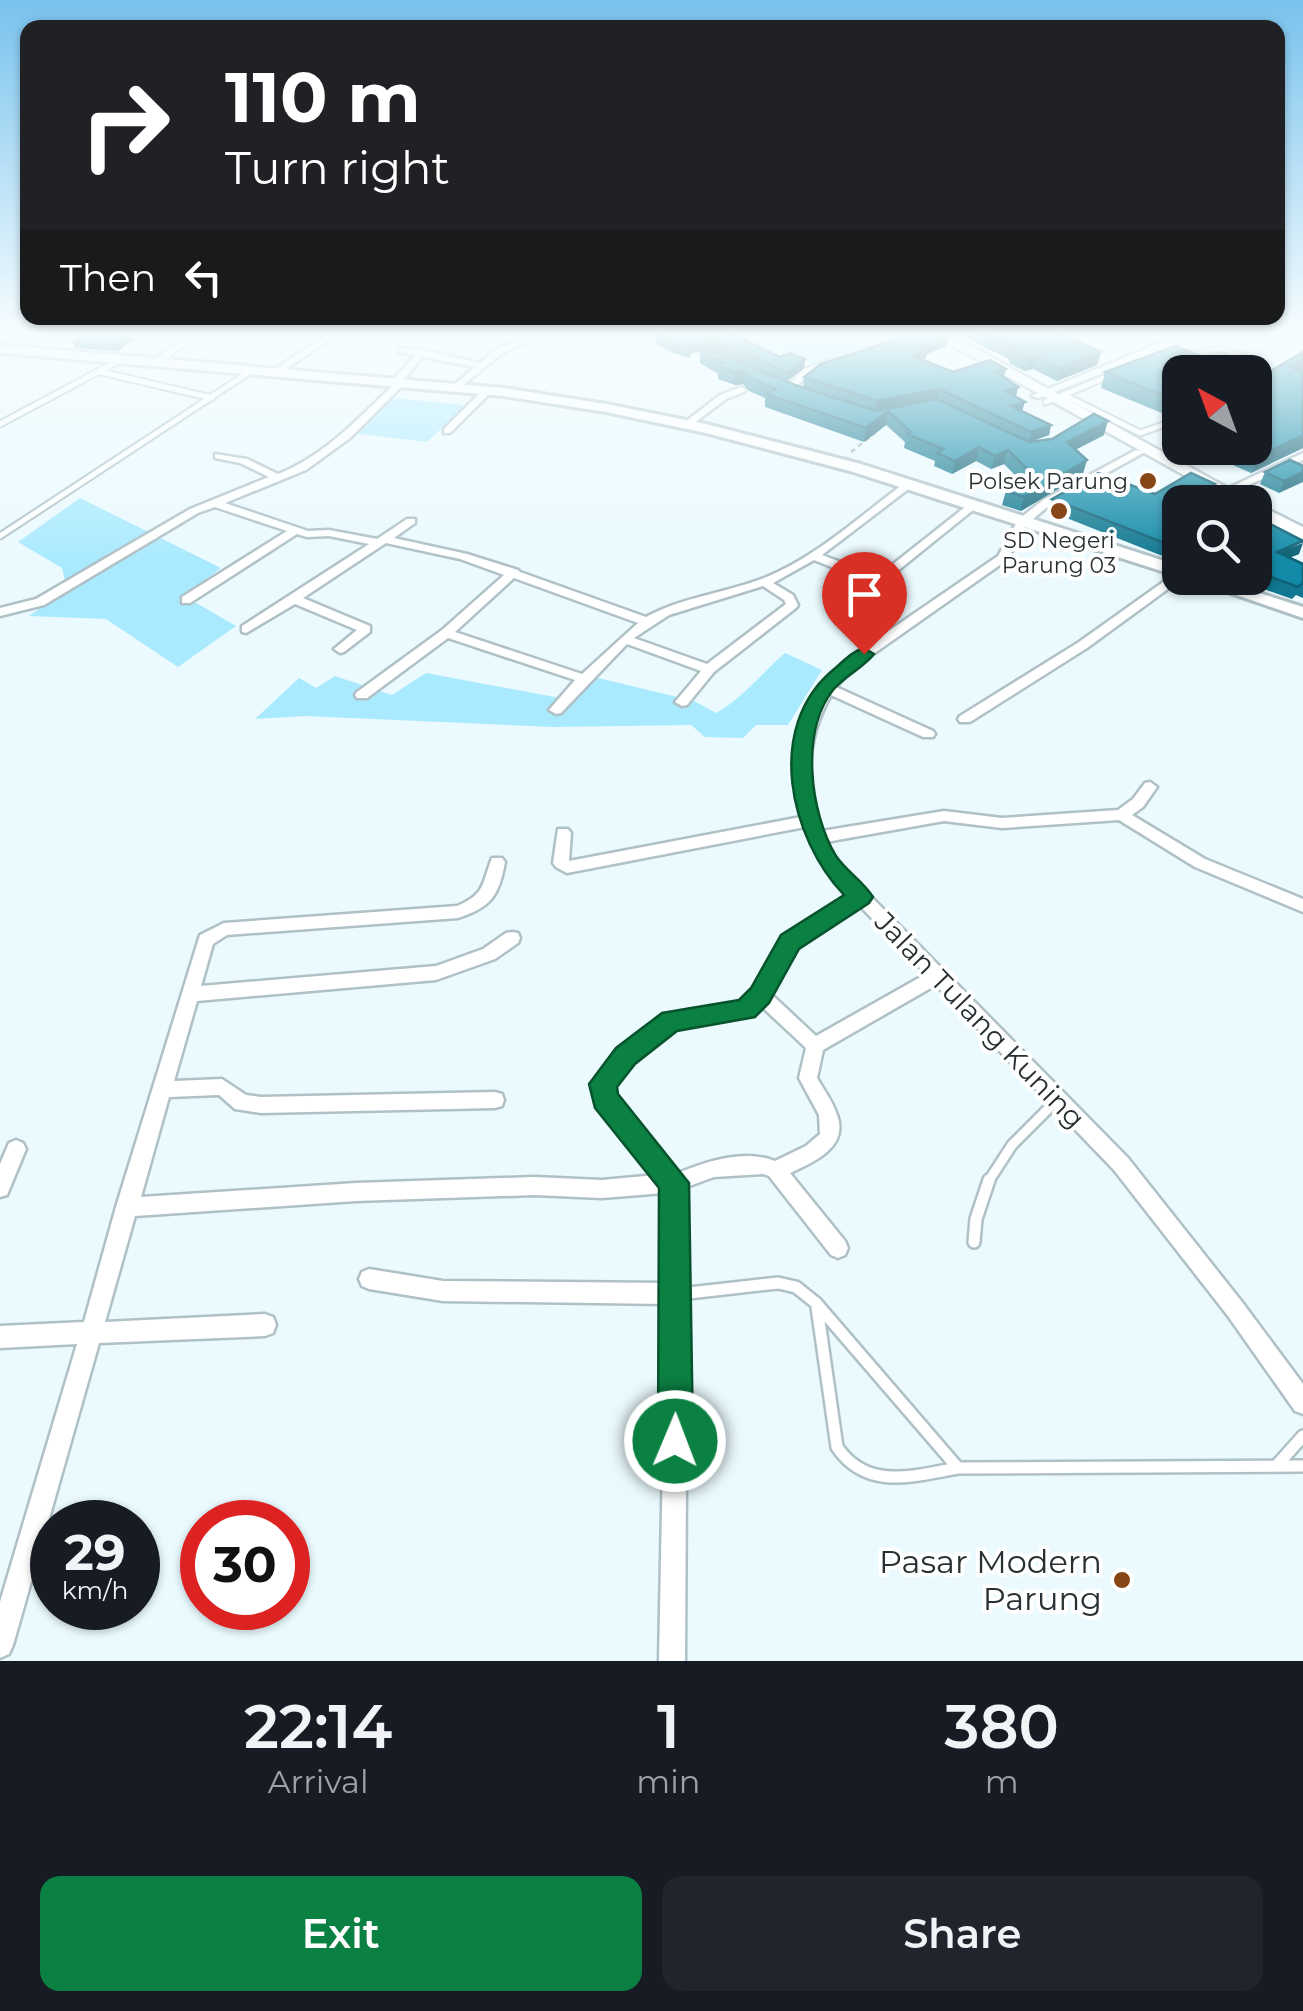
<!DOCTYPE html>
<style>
:root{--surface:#171b24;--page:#20242c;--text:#f1f3f6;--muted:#9ea1a6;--accent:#0b8043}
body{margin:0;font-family:Montserrat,sans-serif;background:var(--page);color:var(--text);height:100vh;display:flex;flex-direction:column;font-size:38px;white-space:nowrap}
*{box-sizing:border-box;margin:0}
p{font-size:32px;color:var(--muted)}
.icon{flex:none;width:55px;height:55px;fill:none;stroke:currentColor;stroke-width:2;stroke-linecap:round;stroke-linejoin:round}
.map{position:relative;height:1661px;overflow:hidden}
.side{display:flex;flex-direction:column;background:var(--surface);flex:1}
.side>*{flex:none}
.guide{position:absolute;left:20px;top:20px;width:1265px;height:305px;border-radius:20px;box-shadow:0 2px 8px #0004;background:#202124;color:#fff;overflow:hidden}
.needle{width:65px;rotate:319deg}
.tools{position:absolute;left:1162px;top:355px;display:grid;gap:20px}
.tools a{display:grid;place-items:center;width:110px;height:110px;border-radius:20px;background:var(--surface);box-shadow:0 2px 8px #0004;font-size:50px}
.speed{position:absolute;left:30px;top:1500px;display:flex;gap:20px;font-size:50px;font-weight:700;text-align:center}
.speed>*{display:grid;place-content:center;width:130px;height:130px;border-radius:50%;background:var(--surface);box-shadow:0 2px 8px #0004;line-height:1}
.speed small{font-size:25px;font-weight:400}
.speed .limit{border:15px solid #d22;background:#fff;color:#111}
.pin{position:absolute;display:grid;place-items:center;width:85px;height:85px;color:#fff;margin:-102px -42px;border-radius:50% 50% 50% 0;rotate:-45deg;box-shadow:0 0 10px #0007}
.pin .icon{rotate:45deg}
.me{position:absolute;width:110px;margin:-55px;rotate:1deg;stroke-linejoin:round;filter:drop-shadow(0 0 8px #0008)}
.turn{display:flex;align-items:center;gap:35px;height:210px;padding:0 40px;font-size:45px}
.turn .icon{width:130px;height:130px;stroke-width:2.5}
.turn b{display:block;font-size:70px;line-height:85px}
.then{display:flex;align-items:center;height:95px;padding:0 40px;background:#0003;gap:20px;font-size:38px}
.eta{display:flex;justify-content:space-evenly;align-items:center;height:170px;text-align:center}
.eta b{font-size:60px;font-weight:600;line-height:70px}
.action{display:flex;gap:20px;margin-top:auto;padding:20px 40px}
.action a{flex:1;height:115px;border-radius:20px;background:var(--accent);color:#fff;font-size:40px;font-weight:600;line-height:115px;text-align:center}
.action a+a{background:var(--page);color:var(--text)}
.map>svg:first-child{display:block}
.green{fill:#aaeafe}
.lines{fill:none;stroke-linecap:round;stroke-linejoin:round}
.service-far2-casing{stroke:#afc1c7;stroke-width:9}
.service-far1-casing{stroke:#afc1c7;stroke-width:14}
.service-casing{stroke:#afc1c7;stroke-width:16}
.minor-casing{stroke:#afc1c7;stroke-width:5}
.primary-casing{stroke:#afc1c7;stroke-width:6}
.trunk-casing{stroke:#afc1c7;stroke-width:5}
.path{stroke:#a2afb3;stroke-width:2.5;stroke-dasharray:5 4;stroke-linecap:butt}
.service-far2{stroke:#fff;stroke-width:5}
.service-far1{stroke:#fff;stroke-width:9}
.service{stroke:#fff;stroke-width:11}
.minor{fill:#fff;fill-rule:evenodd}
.primary{fill:#fff;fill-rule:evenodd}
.trunk{fill:#fff;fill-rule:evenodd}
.wall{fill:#107890}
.shaded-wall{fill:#0d6176}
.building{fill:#138ba8;stroke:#0d6176;stroke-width:2.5}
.route{fill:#0b8043;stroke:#07532c;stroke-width:2.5}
.poi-dot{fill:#884516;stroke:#fff;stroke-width:4}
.labels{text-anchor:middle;stroke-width:8;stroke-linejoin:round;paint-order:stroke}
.far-poi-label{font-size:22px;fill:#293033;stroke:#fff;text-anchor:end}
.street-label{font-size:28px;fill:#293033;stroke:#fff}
.near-poi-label{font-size:32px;fill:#293033;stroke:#fff;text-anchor:end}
</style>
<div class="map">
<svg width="1303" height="1661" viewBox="0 0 1303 1661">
<rect width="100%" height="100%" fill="#eafaff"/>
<path class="green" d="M711,329H921L818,366L782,349L766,354Z
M383,397L466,405L427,442L343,432Z
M80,498L221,568L184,596L236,626L178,667L106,619L29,616L67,589L62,568L18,542Z
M785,653L822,670L788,725H756L743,738L705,737L691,725L553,727L305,716L255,719L299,678L316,688L335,676L392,695L426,673L576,701L594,677L694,701L716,713C743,698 762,673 785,653Z"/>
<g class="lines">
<defs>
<path id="service-far2" d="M1186,355L1223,349L1257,363
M1210,366L1238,354
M101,372L212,398
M1239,372L1257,363
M1064,395L1140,433L1180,419
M1046,402L1109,376
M0,424L120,360
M0,536L251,371"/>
<path id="service-far1" d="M988,1182L1012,1145L1058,1099"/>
<path id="service" d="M974,1242L976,1219L989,1180
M680,1294L778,1283L796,1287L816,1303L958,1468L1303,1466
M817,1307L837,1447C867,1491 913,1476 958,1468
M1278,1464L1303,1436"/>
<path id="minor" d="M336,329H346L277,375L269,373Z
M542,329H553L501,354L456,391L451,388L453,386L475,367L423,357L402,381L403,385L350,438L306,470L225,503L308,531L329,530L377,539L407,519H415V523L394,538L467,554L518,570L520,572L646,617C683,597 725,593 764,578C817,557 861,515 906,482L915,484L822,555L878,576L969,504L978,506L885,581L869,582L814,560L773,583L793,595L798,605L796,608L714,672L687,705L682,706L675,702L701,671L627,644L561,713L556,714L549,710L575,680L448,638L367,698H357L355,695L357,692L442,630L504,575L460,559L386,543L303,598L370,626V632L344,652L340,653L334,649L357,630L295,604L246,633L242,632V626L369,544L329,536L307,537L297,534L190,603H182V597L287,531L215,507L198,513L44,605L0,616V608L36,599L190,509L269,477L240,463L215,458V454L247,459L278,474C324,456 358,419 393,385L392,381L415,355L399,352V348L422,350L480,363L495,350ZM514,578L638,623L582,674L455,632ZM763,586L784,600L786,604L707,664L634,638L669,615Z
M1132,329H1143L1170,339L1196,329H1207L1175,345L1039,398L1031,396L1162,342Z
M188,334L195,336L159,365H153V361Z
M835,359L838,360V364L810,373L792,391L784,389L804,369Z
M741,387L746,390L744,392L726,399L689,427L681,425L720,395Z
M484,389L492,391L450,433H444V429Z
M1136,450L1145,452L1051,504L1027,524L1007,560L852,669L836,687L933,731L935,734L933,737H923L831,695C806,739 804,785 822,831L944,811L1002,818L1118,810L1133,799L1145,783L1150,782L1157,787L1143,807L1132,815L1205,859L1303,899V912L1195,867L1119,820L1002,828L944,821L826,842L837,862L1128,1158L1242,1302L1303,1384V1414L1295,1411L1228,1316L1114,1170L936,985L823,1050L817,1078C824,1090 833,1102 837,1115C849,1147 814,1162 790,1173L845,1241L848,1248L845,1255L838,1258L831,1255L769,1176L763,1174L714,1177L684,1188L687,1294L685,1661H659L666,1304L443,1301L369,1289L362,1286L359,1279L362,1272L369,1269L443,1281L666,1283L664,1193L602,1198L534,1195L356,1201L135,1216L105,1322L265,1314L273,1317L276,1325L273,1333L265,1336L99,1343L13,1645L9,1654L0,1658V1602L77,1344L0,1348V1326L84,1322L116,1207L200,935L224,923L457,906C486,894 482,883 492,858H502L505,862C499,896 491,907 458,918L227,935L213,944L201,986L436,966L483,949L506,933L512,932L518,933L520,938L518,943L495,959L436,980L197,1001L174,1081L222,1079L246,1095L261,1097L495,1092L502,1094L504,1100L502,1106L495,1108L261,1113L235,1109L219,1095L169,1097L141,1197L356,1183L534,1177L602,1180L656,1175L598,1105L594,1084C612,1049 650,1016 688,1010C706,1007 725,1011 741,1000C764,985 766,956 785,937C797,925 834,906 850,896C828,873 815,855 805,827L567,873L556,867L553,863L558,829H568L571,833L569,861L801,817C790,770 796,731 820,690L818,687L820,684L825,683L842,663L998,556L1018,520L1043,500ZM859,905L926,974L816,1036L770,993L796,947ZM760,1005L806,1048L799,1078L819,1115L820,1134L806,1146L775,1161C744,1149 708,1161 678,1173L614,1096L612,1085C629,1062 655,1031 684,1025C712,1020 736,1024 760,1005Z
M1303,453V460L1229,494L1220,492Z
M1180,570V578H1183L1087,648L970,722H960L958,719L960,716L1079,642Z
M16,1140L23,1143L26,1149L7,1195L0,1197V1164L9,1143Z"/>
<path id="primary" d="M0,345L504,388L606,404L706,424L861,464L1180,566V577L850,471L706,433L606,412L504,396L0,353Z
M1187,578H1212L1303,607V618Z"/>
<path id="trunk" d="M923,329H940L1253,502H1232Z
M1255,503L1303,527V541L1255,515Z"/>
</defs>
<use href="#service-far2" class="service-far2-casing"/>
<use href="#service-far1" class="service-far1-casing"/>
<use href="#service" class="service-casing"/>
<use href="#minor" class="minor-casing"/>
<use href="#primary" class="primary-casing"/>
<use href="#trunk" class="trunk-casing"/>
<path class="path" d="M851,452L879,430"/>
<use href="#service-far2" class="service-far2"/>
<use href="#service-far1" class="service-far1"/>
<use href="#service" class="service"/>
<use href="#minor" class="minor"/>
<use href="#primary" class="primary"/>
<use href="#trunk" class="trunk"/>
</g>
<path class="wall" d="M649,329H730L737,337L780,357L805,359L804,368L787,381L713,350H710L795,385L866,408L803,387L804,377L948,337L946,346L927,354L926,358L922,360L953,372L1006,369L1004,377L1022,412L1051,425L1049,435L1030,442L1104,435L1075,450L1083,474L1021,511L1002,505L1006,491L1022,482L1004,464L991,469L976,461L952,474L934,466L935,461L904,448L905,442L886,425L864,442L765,407V398L749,391L743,384L735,385L718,379V374L700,363V352L692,353L689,358L673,353L656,344V335H657L649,332Z
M948,329H1051L1101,352L1097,365L1057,381L1033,369L1024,371L1009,363V359Z
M133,333L135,339L117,351L75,348L73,342Z
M1303,352V448L1251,473L1201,451L1190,455L1172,446L1177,430L1180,429V448H1255L1257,379Z
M1105,372H1180V414L1169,416L1101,388Z
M1303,466L1279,493L1260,484L1265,472Z
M1215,484L1211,494L1180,502V563L1049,511L1052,499L1155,494Z
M1255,516L1299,554L1289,558L1303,564V598L1296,595L1292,599L1233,578H1255Z"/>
<path class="shaded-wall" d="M133,333L135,339L117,351L115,346Z
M948,337L946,346L927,354L926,358L910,365L912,356L922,347Z
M714,341L713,350L692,353L689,358L690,349L692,345Z
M1101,352L1097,365L1057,381L1060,368Z
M1036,356L1033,369L1024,371L1028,359Z
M805,359L804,368L787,381L788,372Z
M1303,359L1302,372L1283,382L1290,366Z
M744,371L743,384L735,385V372Z
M1018,387L1016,397L1005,391Z
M939,389L938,399L875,411L877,401Z
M1180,399V414L1169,416L1174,400Z
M1025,402L1022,411L1011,406Z
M888,411L886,425L864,442L866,428Z
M1108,421L1104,435L1063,456L1067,442Z
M1051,425L1049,435L1029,442L1031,432Z
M1303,435V448L1251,473L1258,457Z
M979,447L976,461L952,474L955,461Z
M1193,448H1202L1201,451L1190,455Z
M1008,450L1004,464L991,469L995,456Z
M1087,460L1083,474L1021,511L1024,497Z
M1303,472V482L1279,493L1284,481Z
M1303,543L1299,554L1272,564L1277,552Z"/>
<path class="building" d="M94,329L133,333L115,346L73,342Z
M665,329H730L737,332L732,334L780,357L790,353L805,359L788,372L714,341L692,345L690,349L673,344L656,335L670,331Z
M928,329H933L948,337L922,347L928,349L912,356L953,372L990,360L1006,369L996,372L1018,387L1005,391L1025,402L1011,406L1051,425L1031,432L939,389L877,401L804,377L821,364Z
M976,329H1051L1101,352L1060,368L1036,356L1028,359L1012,350L1016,348Z
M1175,346L1241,372H1180V399L1174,400L1105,372Z
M708,349L795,385L876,411L937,399L1029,442L1052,439L1094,414L1108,421L1067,442L1087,460L1024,497L1006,491L1034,476L1008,450L995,456L979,447L955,461L937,453L943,449L907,434L911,432L888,411L866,428L766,394L776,389L750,378L744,371L735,372L719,366L723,363L700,350Z
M1303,352V359L1290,366L1300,372L1303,371V435L1258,457L1237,448H1255V378L1257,379Z
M1290,460L1303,466V472L1284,481L1265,472Z
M1098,473L1155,494L1191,473L1215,484L1205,490L1228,502H1180V549L1052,499Z
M1255,516L1303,541L1277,552L1303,564V583L1298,587L1255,571Z"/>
<linearGradient id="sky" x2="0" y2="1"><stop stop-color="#78c2ed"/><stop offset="0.59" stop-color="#f6fdff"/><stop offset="1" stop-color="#f6fdff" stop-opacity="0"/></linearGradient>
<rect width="1303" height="561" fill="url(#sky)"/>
<path class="route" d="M864,648L874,654C863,668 845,676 833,690C800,732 810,813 836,856C846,871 863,881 873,897L869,903L799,949L769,1003L755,1017L677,1031L635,1064L617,1087L618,1094L689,1183L693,1441L688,1453L675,1458L663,1453L658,1441L659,1188L595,1108L589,1084L616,1048L662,1013L739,1000L751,988L781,935L844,895C790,838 764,728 833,670C843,662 852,651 864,648Z"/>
<g class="poi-dot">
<circle cx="1148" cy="481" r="10"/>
<circle cx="1059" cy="511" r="10"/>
<circle cx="1122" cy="1580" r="10"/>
</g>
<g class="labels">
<g class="far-poi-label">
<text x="1128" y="489">Polsek Parung</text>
<text x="1059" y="548" text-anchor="middle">SD Negeri<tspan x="1059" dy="25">Parung 03</tspan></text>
</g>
<g class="street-label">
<text transform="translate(980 1020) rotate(46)" y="10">Jalan Tulang Kuning</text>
</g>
<g class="near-poi-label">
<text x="1102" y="1573">Pasar Modern<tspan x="1102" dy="37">Parung</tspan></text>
</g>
</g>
</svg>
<div class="tools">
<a><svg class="needle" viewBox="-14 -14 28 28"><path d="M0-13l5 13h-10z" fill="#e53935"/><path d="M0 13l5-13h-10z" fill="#9ea1a6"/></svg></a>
<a><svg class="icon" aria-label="search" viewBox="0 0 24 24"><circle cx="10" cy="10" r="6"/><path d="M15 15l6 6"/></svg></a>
</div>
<div class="speed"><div>29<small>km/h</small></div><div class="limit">30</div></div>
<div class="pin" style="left:864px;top:654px;background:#d93025"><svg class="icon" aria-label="arrive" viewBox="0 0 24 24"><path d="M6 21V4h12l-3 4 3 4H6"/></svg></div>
<svg class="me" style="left:675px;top:1441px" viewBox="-20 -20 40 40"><circle r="17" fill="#0b8043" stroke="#fff" stroke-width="3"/><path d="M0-11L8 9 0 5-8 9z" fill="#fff"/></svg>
<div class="guide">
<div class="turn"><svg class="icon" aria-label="right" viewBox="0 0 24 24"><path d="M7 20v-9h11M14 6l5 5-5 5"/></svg><div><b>110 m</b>Turn right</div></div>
<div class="then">Then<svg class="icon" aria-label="left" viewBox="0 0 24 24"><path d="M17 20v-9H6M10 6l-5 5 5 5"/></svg></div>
</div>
</div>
<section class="side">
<div class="eta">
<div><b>22:14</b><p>Arrival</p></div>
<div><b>1</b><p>min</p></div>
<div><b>380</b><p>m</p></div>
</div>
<div class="action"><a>Exit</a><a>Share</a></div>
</section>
